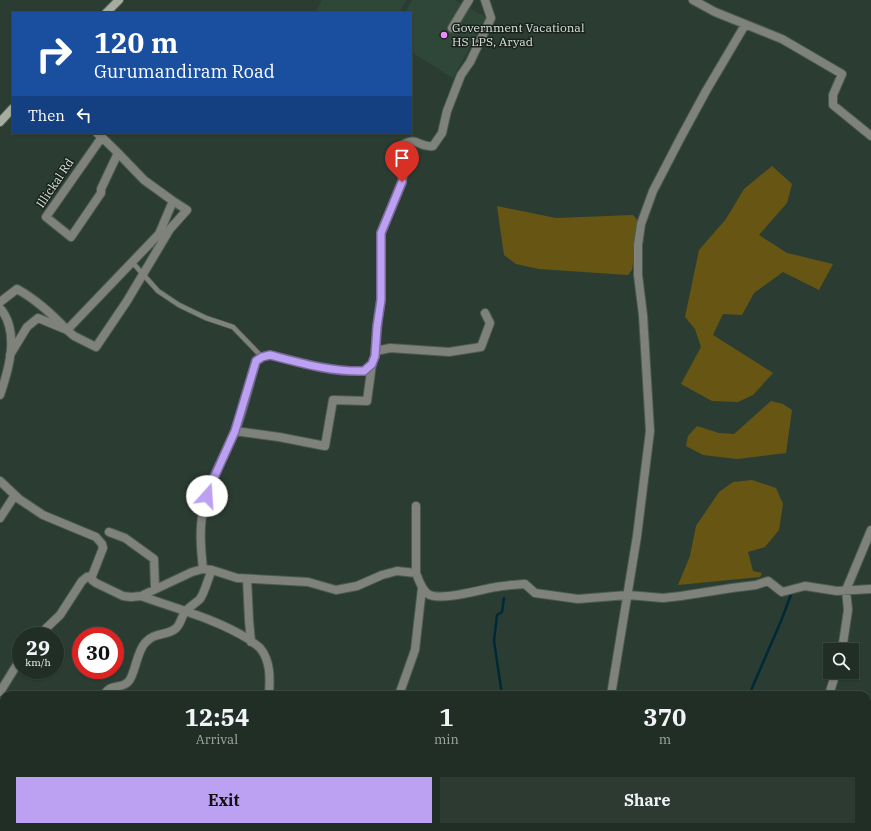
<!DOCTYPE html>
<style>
:root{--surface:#202e26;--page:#2d3a32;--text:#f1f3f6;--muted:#a2a8a7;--line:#3d4a43;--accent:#bca0f2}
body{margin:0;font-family:"IBM Plex Serif",serif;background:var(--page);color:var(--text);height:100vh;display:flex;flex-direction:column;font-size:15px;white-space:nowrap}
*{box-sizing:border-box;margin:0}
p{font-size:13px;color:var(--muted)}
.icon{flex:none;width:22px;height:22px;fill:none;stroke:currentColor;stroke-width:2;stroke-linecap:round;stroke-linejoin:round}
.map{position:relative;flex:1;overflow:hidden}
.details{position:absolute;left:0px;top:691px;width:871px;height:140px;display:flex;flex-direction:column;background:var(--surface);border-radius:12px 12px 0 0;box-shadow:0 1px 3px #0004,0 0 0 1px var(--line)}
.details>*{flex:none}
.top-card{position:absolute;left:12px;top:12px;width:400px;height:122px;border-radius:0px;box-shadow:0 1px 3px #0004,0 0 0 1px var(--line);background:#1a4fa0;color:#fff;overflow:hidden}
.fabs{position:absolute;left:823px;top:643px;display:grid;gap:8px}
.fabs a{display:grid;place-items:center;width:36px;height:36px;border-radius:0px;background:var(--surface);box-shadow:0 1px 3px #0004,0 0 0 1px var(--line);font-size:20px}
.speed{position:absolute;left:12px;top:627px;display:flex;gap:8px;font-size:20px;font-weight:700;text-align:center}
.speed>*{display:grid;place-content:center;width:52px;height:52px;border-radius:50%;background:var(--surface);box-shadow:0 1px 3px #0004,0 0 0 1px var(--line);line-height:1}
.speed small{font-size:10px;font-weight:400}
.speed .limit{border:6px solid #d22;background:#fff;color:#111}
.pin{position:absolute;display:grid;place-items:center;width:34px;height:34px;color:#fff;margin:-41px -17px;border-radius:50% 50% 50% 0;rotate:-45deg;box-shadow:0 0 4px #0007}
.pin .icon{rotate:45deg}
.me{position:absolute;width:44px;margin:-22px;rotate:19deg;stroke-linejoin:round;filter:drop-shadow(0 0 3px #0008)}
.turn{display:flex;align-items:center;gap:14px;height:84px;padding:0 16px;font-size:18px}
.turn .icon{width:52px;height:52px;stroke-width:2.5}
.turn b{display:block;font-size:28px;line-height:34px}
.then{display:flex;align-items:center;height:38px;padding:0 16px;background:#0003;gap:8px;font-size:15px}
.eta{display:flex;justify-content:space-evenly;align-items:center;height:68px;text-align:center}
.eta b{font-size:24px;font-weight:700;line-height:28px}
.primary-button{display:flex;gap:8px;margin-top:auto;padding:8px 16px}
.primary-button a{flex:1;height:46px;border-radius:0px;background:var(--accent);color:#111;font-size:16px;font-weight:700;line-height:46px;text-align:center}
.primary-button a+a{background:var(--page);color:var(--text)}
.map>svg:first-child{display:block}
.built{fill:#2f4739}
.green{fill:#675613}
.water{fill:#002936}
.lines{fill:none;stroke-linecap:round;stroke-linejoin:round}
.stream{stroke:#002936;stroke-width:2.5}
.service-casing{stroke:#4a5b51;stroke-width:6}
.minor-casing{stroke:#4a5b51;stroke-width:10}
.secondary-casing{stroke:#4a5b51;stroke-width:10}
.service{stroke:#7f827a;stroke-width:4.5}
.minor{stroke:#7f827a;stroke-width:8}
.secondary{stroke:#a6ac9f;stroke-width:8}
.route-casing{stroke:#7a689d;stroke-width:10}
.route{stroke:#bca0f2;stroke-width:7}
.poi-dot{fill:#ea8dfc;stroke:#1a211d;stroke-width:1.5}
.labels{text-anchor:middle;stroke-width:3;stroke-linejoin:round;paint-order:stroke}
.poi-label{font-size:12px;fill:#d8e3dc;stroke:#1a211d;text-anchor:start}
.street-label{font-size:12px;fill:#d8e3dc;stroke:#1a211d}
</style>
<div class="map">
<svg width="871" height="831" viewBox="0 0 871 831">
<rect width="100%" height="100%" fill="#2b3d33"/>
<path class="built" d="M322,0H406L399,13H315Z
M412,0H454L486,17L453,78L411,52V13H405Z"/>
<path class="green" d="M772,166L792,184L787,203L759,235L787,253L833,264L819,290L783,272L754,293L742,315L723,314L713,335L773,373L753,395L738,402L712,401L681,384L701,347L695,329L685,317L699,250L726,219L744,189Z
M497,206L556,218L633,215L639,222L632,270L628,275L539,269L516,264L504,255Z
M771,401L783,404L792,410L786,453L737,459L703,455L686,446L688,436L697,426L719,433L734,434Z
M752,480L776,488L783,504L779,530L765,547L748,552L753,571L762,573L760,577L678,585L690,556L696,526L719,492L733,482Z"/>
<path class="water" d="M0,796L4,800V827H56L72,831H0Z
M377,827H676L707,831H361Z"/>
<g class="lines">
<path class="stream" d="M502,695L494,641L497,615L502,612L504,598
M749,695L781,621L792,592"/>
<defs>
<path id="service" d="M132,262L158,291L179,305L206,318L233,327L262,357"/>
<path id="minor" d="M693,0L715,12L782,39L842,74L833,95V105L871,136
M452,28L469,0
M97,133C104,139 111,146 118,153L101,189V193L71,237L46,217L102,137
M0,302L17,289C37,300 52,314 67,330L159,234L173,201L144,180L118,153
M0,308C20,332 9,369 0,395
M376,351L390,348L449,352L481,347L490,323L485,313
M10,355L27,327L38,318L67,330L74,336L96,347L127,301L170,229L187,210L173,201
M235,431L279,437L325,446L333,400L367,401L372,364
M0,481L19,499L43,515L96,537L102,544L103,548L92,576V580L96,583L123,596L131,597L141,596L192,572L203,569L212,570L237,578L308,582L336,590L357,586L382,575L397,571L416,573C419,580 421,589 428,594C440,602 482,589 496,587C506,585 515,585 525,584L535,593L578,599L628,595L663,598L681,596L732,588L756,585L768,581L782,592L805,586L837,591L871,589
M416,506V573
M0,518L15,495
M109,532L125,538L154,559L155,589
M203,569C201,550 199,530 203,511C208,483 224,458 235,431C244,409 249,384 256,361L262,357L270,355C302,363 331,372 364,371L372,364L375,356L378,318L381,300V233L402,182L404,164L399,152L402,145C419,136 418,148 433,146L442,133L447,111L461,75L470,62L491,18L485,0
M247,579L249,620L251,642
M141,596C177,609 217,619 250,640C253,643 257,645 260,648C271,661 270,679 269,695
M38,636L60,615L82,581L87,577L92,576
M842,650L848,610L846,590L871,530
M0,692L21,658
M104,695C112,682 120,690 128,682C135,676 136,653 145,643C154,632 166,636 175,629C181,625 181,616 186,611C190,606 196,603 200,599C205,592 208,578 212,570
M399,695L415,650L422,588
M611,695L637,536L650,431L643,315L638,275V245L641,224L653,191L681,137L706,91L745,25
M829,695L836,672
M0,702L4,704"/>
<path id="secondary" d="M106,13L119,0
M0,122L13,108"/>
</defs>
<use href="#service" class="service-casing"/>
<use href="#minor" class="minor-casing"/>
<use href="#secondary" class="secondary-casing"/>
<use href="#service" class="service"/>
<use href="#minor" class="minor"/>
<use href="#secondary" class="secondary"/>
</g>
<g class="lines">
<defs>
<path id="route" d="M207,496L212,482L235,431L256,361L262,357L270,355C301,363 331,372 364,371L372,364L375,356L377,327L381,300V233L402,182"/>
</defs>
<use href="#route" class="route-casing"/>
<use href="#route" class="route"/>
</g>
<circle class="poi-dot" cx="444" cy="35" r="4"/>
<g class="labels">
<g class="poi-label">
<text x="452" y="32">Government Vacational<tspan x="452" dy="14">HS LPS, Aryad</tspan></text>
</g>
<g class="street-label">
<text transform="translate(55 183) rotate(-56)" y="4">Illickal Rd</text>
</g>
</g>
</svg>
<div class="fabs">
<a><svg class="icon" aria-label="search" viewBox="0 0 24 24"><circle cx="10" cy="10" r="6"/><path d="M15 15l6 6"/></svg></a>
</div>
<div class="speed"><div>29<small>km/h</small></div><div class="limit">30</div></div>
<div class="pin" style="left:402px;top:182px;background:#d93025"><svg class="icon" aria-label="arrive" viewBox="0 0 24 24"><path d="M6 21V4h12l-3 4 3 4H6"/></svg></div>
<svg class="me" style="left:207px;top:496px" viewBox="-20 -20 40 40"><circle r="19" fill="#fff"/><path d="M0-13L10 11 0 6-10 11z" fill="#bca0f2"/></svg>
<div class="top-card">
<div class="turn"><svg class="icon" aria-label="right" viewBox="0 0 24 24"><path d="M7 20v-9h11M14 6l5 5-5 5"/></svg><div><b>120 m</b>Gurumandiram Road</div></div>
<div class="then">Then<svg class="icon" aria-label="left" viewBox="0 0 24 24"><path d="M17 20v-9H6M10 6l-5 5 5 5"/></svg></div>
</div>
<section class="details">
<div class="eta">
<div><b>12:54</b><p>Arrival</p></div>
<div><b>1</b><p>min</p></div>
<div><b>370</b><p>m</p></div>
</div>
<div class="primary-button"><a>Exit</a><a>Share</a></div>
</section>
</div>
